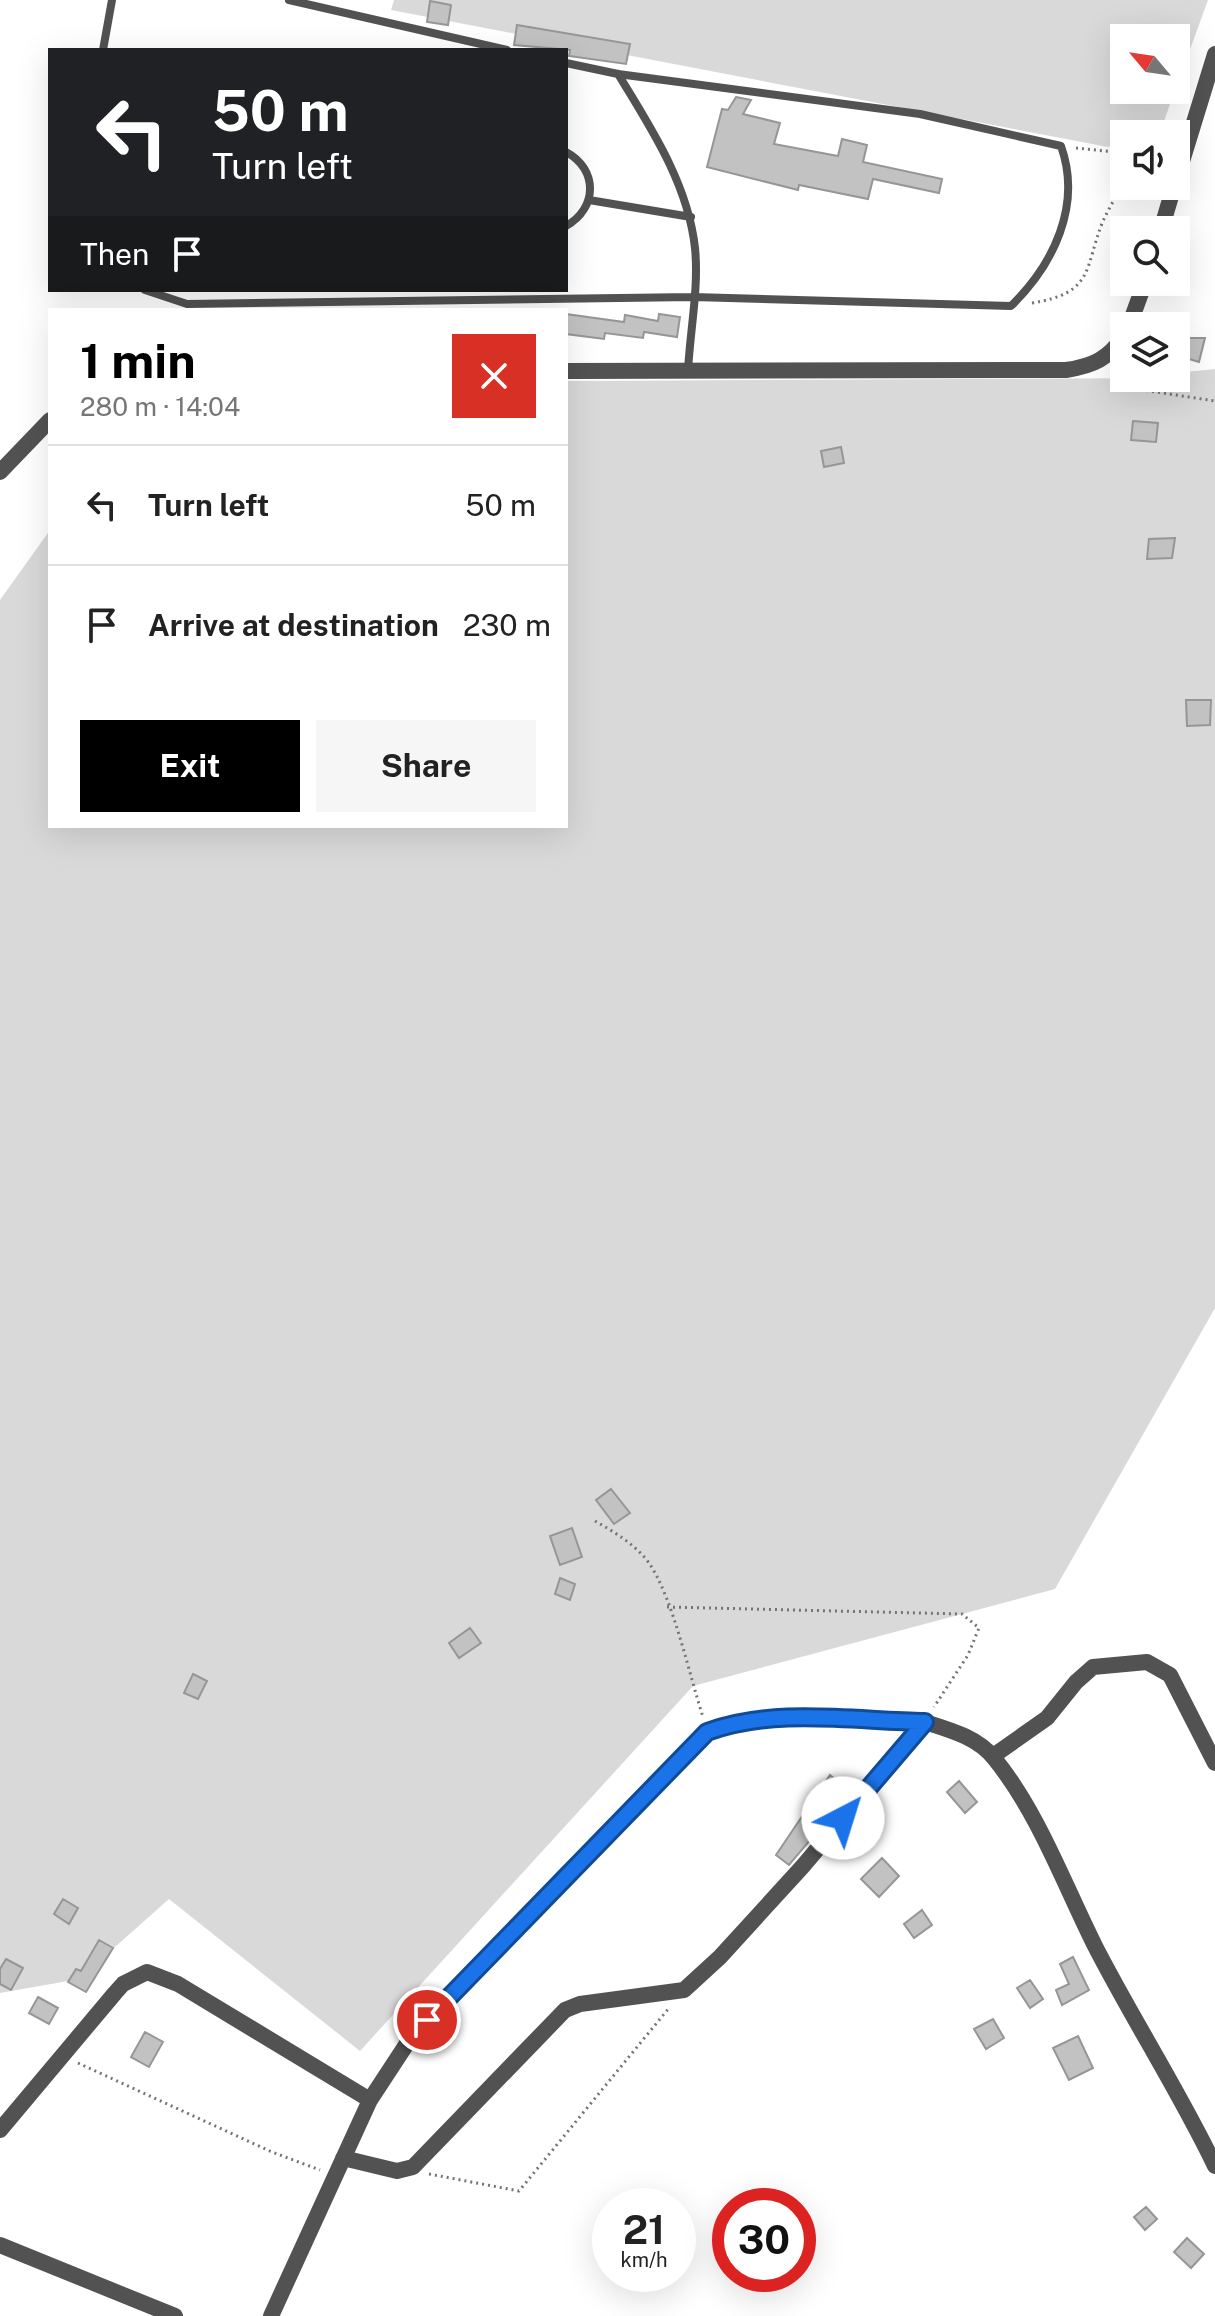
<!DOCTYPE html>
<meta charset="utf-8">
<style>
:root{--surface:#fff;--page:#f6f6f6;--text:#222;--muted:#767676;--line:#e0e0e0;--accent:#000}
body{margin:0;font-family:"Public Sans",sans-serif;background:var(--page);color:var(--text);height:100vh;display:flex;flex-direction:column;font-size:30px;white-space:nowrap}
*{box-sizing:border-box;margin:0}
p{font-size:26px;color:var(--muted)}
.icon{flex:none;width:44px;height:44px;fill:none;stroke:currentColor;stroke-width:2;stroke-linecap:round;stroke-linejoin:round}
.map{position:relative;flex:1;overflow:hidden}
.drawer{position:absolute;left:48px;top:308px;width:520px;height:520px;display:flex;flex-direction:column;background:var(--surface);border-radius:0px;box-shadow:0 8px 32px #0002}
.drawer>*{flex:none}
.banner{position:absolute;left:48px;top:48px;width:520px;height:244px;border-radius:0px;box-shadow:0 8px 32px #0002;background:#202124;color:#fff;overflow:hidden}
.needle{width:52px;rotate:299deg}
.fabs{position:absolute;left:1110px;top:24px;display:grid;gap:16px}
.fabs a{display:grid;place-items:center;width:80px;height:80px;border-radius:0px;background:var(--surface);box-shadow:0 8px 32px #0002;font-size:40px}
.speed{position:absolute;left:592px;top:2188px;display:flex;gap:16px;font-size:40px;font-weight:700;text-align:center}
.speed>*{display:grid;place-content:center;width:104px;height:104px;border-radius:50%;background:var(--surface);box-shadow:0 8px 32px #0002;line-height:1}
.speed small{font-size:20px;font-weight:400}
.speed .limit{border:12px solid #d22;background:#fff;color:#111}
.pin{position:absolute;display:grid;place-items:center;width:68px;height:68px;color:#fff;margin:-34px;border:4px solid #fff;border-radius:50%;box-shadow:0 2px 8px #0007}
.me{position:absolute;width:88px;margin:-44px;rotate:40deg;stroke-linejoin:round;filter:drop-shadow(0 0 6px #0008)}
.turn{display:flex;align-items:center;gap:28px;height:168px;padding:0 32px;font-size:36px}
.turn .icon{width:104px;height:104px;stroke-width:2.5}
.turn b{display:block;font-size:56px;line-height:68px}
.then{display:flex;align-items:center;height:76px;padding:0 32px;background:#0003;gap:16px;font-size:30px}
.round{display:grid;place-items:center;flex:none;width:84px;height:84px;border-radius:0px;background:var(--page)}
.summary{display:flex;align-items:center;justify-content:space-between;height:136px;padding:0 32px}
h1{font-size:48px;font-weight:700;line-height:60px;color:var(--accent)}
.cta{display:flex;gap:16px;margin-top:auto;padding:16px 32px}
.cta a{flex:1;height:92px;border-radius:0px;background:var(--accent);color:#fff;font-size:32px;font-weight:700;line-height:92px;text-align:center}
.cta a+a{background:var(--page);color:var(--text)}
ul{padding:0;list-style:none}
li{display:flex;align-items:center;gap:24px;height:120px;padding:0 32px;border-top:2px solid var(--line)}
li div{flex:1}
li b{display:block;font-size:30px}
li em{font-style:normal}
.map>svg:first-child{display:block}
.green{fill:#d9d9d9}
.building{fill:#c2c2c2;stroke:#969696;stroke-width:2}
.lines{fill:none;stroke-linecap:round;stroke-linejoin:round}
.path{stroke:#747474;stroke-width:3;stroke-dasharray:2 4;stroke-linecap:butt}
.lane{stroke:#525252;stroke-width:8}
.street{stroke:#525252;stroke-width:16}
.route-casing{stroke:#114b97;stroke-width:20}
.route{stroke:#1a73e8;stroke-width:14}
</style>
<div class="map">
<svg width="1215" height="2316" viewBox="0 0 1215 2316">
<rect width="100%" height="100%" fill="#fff"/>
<path class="green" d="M394,0H1208L1176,88V38H1124V90H1175L1162,127L1143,134H1124V141L1108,147L391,10Z
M1215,369V1308L1055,1589L693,1686L360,2051L169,1899L79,1979L0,1993V600L50,530V826H566V381L1176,378V373Z"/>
<path class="building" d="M430,1L451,5L448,25L427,22Z
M517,25L630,44L626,64L569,56L570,50L514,45Z
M736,97L751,100L743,114L780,123L774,144L838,156L842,139L867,145L863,162L942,179L939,193L873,179L868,199L799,185L798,190L707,167L722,109L728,110Z
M566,314L624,322L625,315L658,321L659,314L680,317L677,337L644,332L643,338L605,333L604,339L566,334Z
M1180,338H1205L1199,362L1176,355Z
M1133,421L1158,423L1156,442L1131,440Z
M841,447L844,463L824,467L821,451Z
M1175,538L1172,558L1147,559L1149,539Z
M1186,700H1211L1210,725L1187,726Z
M611,1489L630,1513L614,1524L596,1500Z
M572,1528L582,1557L560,1565L550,1536Z
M560,1578L575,1584L570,1600L555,1594Z
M470,1628L481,1643L459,1658L449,1643Z
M193,1674L207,1681L198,1699L184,1693Z
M830,1775L851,1792L789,1865L776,1855Z
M959,1781L977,1802L965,1813L947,1792Z
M882,1858L899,1876L879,1897L861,1879Z
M63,1899L78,1908L69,1924L54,1914Z
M922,1910L932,1925L914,1938L904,1924Z
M99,1940L113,1948L86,1992L68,1982L76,1969L81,1971Z
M1073,1957L1089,1990L1062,2005L1056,1990L1069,1984L1060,1964Z
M6,1959L23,1968L11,1990L0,1984V1969Z
M1030,1980L1043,1999L1030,2008L1017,1988Z
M38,1997L58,2008L49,2024L29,2013Z
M993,2019L1004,2038L986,2049L974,2029Z
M145,2032L163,2042L149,2067L131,2057Z
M1078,2036L1093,2068L1069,2080L1053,2048Z
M1146,2207L1157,2219L1145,2230L1134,2217Z
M1187,2238L1204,2254L1191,2268L1174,2252Z"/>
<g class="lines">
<path class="path" d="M1076,148L1124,153
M1032,303C1095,293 1084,268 1103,221C1109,208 1117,195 1124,182
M1117,370L1143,390L1215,401
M595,1521C614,1532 635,1544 649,1563C673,1598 689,1674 703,1717
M667,1607L962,1614L979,1628L968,1655L934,1707
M78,2063L272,2152L320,2170
M429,2174L519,2191L669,2008"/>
<path class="lane" d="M289,0L507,50
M103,50L112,0
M618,74C651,128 688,184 695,248C699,288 690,331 688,371
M566,152C598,169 598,208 566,226
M589,200L691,217
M145,290L187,304L693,297L1011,306C1054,264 1082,205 1061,146L920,114L618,74L566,63"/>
<path class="street" d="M1176,181L1215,54
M1161,230L1174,186
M1129,326L1145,282
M566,371L1066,370C1093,366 1108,359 1124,336
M0,472L50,420
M925,1722C950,1730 977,1737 994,1758C1038,1812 1064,1884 1095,1946C1133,2020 1179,2091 1215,2166
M993,1756L1047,1718L1076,1682L1093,1667L1147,1662L1170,1675L1215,1763
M0,2130L115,1993L123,1984L147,1972L178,1984L370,2100L271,2316
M343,2158L397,2171L413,2167L565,2010L580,2004L684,1990L720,1957L803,1866L925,1722C857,1720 771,1707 707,1732L410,2039L370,2100
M0,2245L175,2316"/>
</g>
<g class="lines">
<defs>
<path id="route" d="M427,2020L707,1732C774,1707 855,1721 925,1722L843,1818"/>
</defs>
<use href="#route" class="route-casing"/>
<use href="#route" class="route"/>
</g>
</svg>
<div class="fabs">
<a><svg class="needle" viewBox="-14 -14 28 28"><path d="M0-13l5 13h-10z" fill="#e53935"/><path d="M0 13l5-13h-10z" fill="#767676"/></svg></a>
<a><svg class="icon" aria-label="sound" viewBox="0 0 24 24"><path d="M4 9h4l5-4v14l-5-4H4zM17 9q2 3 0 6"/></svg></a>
<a><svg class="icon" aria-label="search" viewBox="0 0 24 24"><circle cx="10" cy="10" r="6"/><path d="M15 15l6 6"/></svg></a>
<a><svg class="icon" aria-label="layers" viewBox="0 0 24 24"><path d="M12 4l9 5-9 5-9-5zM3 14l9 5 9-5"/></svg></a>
</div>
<div class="speed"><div>21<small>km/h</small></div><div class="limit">30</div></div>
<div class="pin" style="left:427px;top:2020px;background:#d93025"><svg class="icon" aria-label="arrive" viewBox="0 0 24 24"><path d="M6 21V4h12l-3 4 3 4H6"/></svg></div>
<svg class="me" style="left:843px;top:1818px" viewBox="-20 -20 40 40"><circle r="19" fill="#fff"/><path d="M0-13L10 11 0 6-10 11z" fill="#1a73e8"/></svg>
<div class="banner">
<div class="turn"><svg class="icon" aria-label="left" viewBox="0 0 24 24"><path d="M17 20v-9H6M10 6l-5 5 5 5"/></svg><div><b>50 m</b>Turn left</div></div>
<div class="then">Then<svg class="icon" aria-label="arrive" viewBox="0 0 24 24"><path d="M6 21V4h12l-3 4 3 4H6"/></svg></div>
</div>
<section class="drawer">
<div class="summary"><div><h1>1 min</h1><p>280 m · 14:04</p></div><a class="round" style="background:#d93025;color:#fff"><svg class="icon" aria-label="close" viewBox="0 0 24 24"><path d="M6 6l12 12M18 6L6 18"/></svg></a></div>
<ul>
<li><svg class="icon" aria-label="left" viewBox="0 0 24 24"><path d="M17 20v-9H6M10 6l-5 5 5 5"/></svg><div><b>Turn left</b></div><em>50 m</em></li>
<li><svg class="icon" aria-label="arrive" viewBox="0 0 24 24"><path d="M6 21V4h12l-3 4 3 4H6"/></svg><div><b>Arrive at destination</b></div><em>230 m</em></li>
</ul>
<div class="cta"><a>Exit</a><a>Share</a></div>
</section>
</div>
